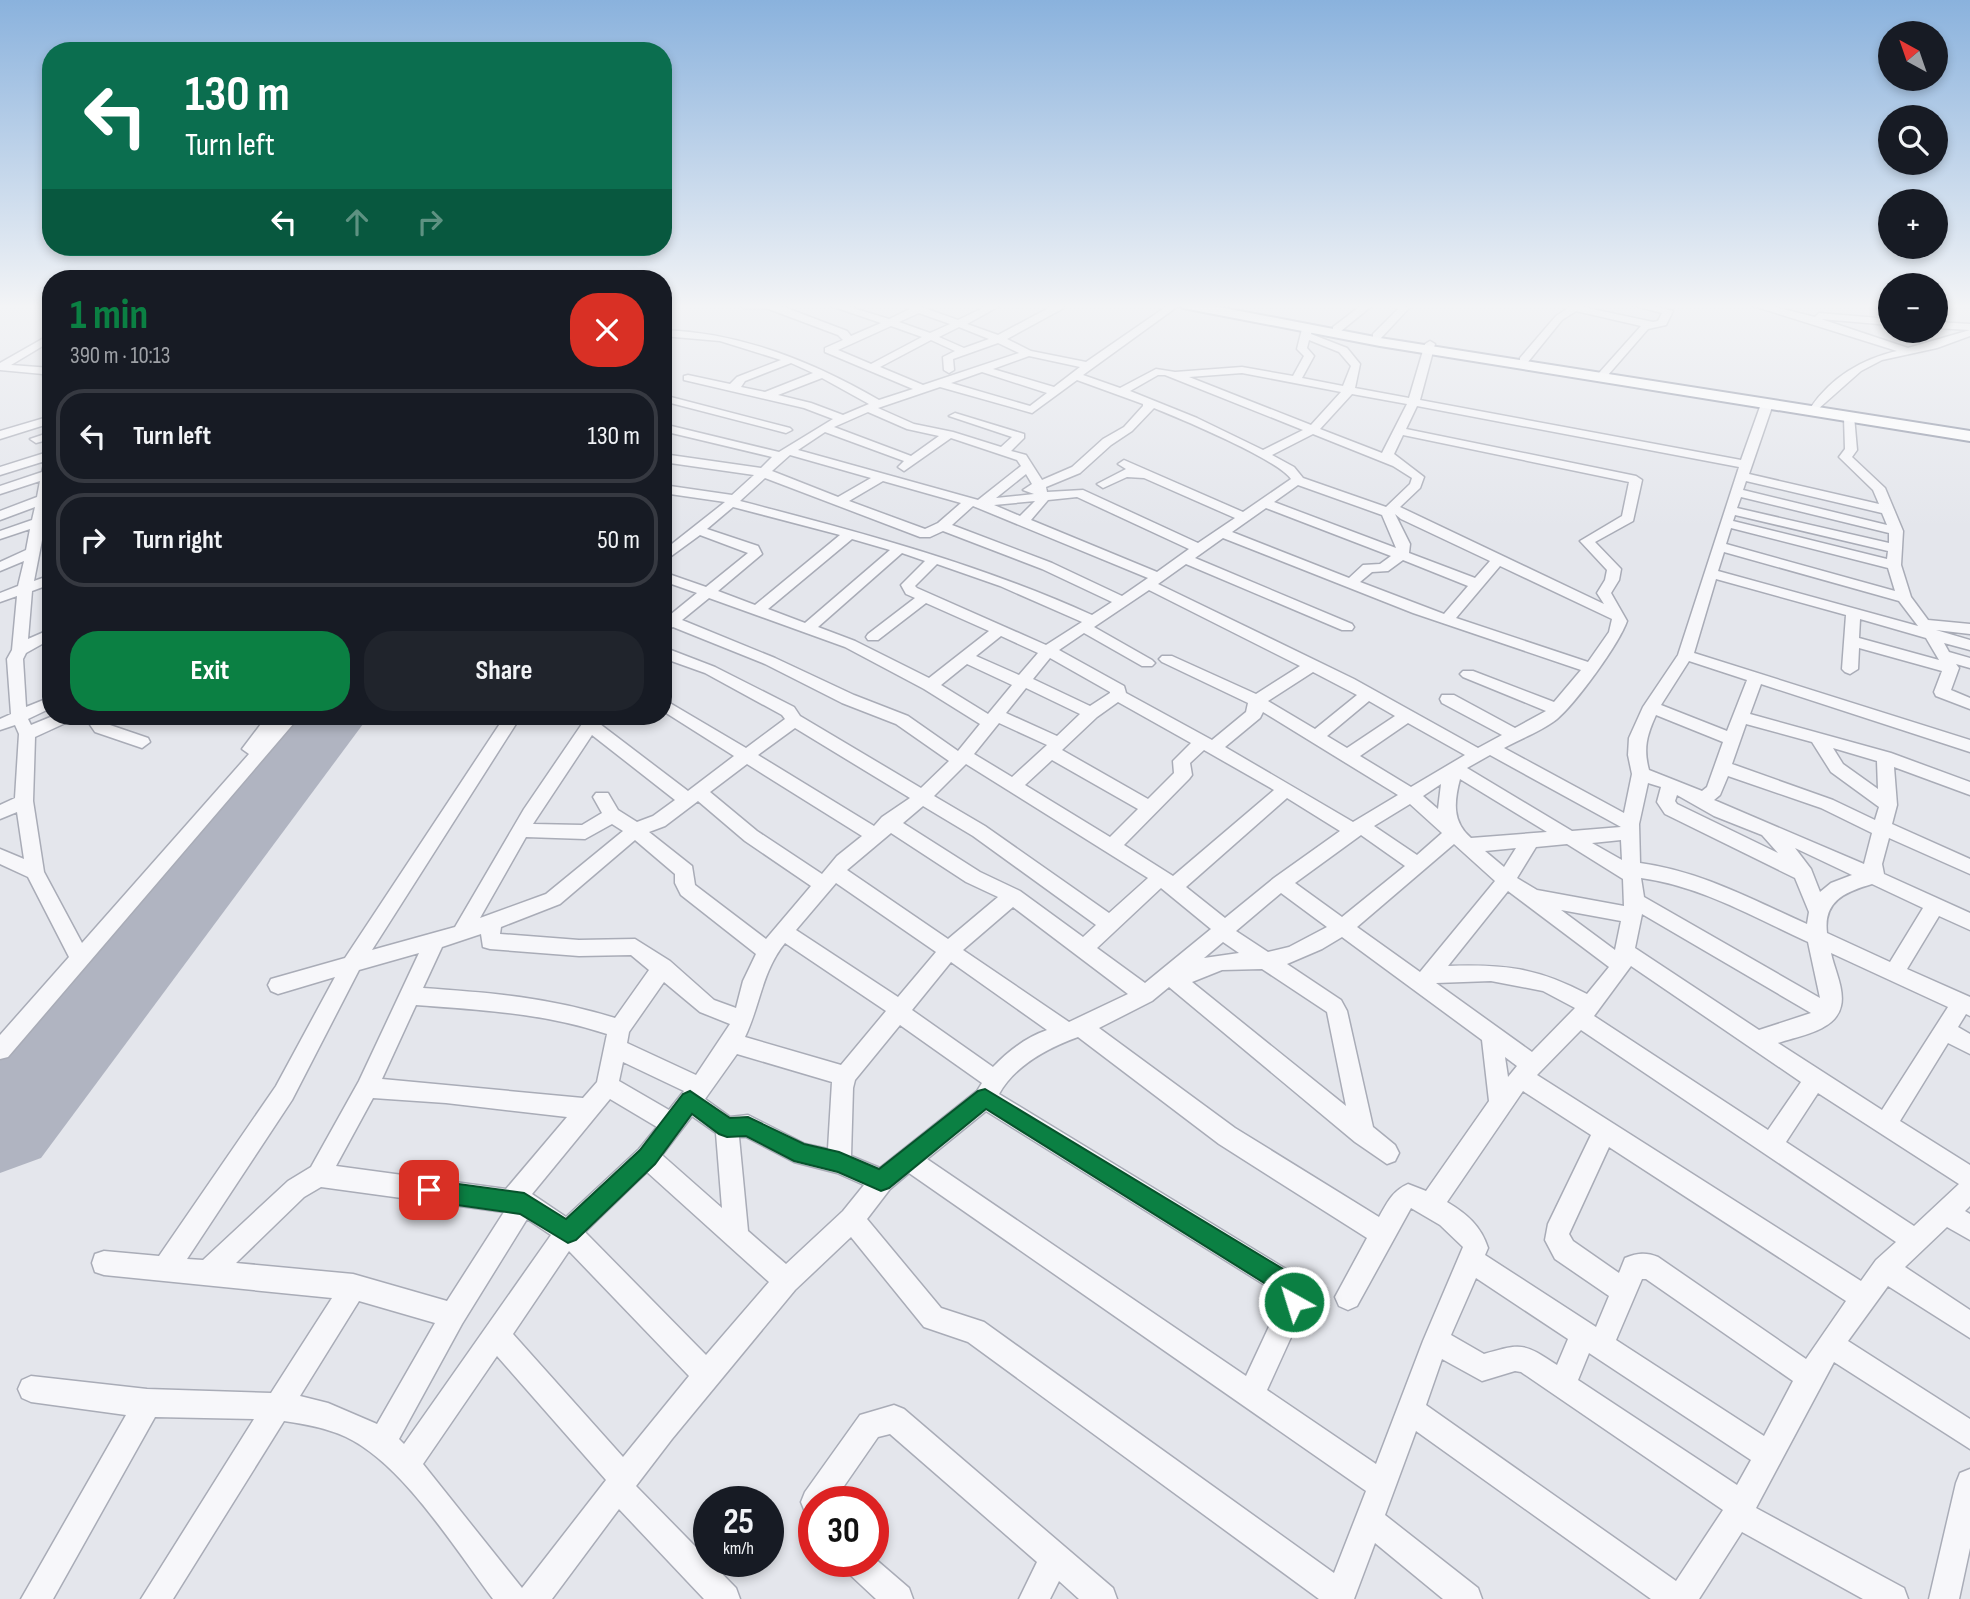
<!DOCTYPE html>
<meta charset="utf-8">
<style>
:root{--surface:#171b24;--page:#20242c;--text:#f1f3f6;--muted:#9ea1a6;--line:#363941;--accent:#0b8043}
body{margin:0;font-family:"Sofia Sans Condensed",sans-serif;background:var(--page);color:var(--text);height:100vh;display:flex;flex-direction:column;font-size:26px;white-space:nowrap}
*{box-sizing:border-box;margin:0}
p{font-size:23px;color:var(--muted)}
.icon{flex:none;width:38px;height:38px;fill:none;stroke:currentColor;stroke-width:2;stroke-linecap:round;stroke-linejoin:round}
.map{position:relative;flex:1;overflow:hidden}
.details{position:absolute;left:42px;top:270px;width:630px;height:455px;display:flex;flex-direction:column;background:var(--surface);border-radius:28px;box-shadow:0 4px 10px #0003}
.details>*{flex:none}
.hud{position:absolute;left:42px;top:42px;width:630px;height:214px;border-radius:28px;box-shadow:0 4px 10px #0003;background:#0b6e4f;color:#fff;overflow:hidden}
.needle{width:46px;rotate:320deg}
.buttons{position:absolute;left:1878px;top:21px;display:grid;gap:14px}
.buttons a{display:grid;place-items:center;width:70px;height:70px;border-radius:50%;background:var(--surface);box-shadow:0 4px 10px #0003;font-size:35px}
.speed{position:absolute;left:693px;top:1486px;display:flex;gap:14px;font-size:35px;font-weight:700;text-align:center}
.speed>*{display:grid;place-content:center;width:91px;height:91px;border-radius:50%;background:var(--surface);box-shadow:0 4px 10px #0003;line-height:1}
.speed small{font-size:18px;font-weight:400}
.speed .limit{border:10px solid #d22;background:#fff;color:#111}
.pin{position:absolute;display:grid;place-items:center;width:60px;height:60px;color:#fff;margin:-30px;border-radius:14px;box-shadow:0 4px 10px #0006}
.me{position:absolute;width:77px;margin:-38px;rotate:321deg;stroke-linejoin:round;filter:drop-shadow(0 0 5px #0008)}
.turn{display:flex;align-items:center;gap:24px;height:147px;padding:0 28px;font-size:32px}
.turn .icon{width:91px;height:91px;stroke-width:2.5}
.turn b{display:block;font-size:49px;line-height:60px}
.lanes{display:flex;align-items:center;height:66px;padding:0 28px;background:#0003;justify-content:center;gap:35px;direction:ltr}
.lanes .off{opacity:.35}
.round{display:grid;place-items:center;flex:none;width:74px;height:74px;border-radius:28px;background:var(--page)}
.headline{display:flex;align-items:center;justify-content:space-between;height:119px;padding:0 28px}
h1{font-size:42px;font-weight:700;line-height:52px;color:var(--accent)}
.action{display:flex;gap:14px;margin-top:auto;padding:14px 28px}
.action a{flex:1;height:80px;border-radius:28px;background:var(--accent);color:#fff;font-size:28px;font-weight:700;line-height:80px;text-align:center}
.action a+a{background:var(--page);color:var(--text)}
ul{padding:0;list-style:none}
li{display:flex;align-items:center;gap:21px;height:94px;margin:0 14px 10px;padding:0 14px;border:4px solid var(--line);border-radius:28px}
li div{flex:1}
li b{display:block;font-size:26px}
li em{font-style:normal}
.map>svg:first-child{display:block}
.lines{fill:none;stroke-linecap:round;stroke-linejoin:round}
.runway{fill:#b0b4c1;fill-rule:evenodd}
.minor-casing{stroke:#a9acb7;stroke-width:3}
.highway-casing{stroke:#8b91a3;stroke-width:4}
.minor{fill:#f7f7fa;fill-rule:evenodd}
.highway{fill:#fff;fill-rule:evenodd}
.route{fill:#0b8043;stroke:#07532c;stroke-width:2}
</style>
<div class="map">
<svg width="1970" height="1599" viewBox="0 0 1970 1599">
<rect width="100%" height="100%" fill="#e4e6ec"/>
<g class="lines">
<path class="runway" d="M282,716H369L41,1158L0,1173V1036Z"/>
<defs>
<path id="minor" d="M739,304H776L847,331L851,336L881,323L825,304H840L889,319L910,309L905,306L907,304H913L958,320L991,304H1003L967,324L998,335L1056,304H1066L1062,309L1007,339L1031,351L1086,362L1170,304H1181L1083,375L1120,388L1156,369L1175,372L1242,367L1293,376L1304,356L1297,349L1302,329L1307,326L1312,329L1311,334L1347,348L1360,364L1355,388L1409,398L1425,344L1430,341L1435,344L1420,400L1741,460L1761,404L1771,402L1773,404L1749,474L1879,504L1873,490L1839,457L1845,449L1844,418L1854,416L1857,450L1852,457L1885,488L1903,531L1901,565L1911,597L1928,620L1970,624V634L1936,630L1970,640V650L1944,643L1949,652L1970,658V668L1956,664L1959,668L1951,690L1970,698V709L1936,696L1934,692L1942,671L1859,648L1858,669L1850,674L1845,672L1842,669L1846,615L1716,579L1694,653L1970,740V752L1761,684L1750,714L1891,753L1970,782V795L1894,767L1897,805L1892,824L1970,859V874L1889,838L1882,864L1884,874L1970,913V930L1939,916L1907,969L1970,997V1016L1966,1014L1958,1027L1970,1034V1054L1948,1043L1900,1121L1970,1165V1206L1965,1211L1970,1214V1240L1947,1227L1905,1267L1970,1310V1338L1888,1286L1848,1341L1970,1419V1449L1834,1362L1756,1508L1904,1588L1908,1599H1863L1742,1532L1699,1599H1651L1416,1431L1385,1515L1478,1588L1482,1599H1443L1375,1543L1354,1599H1319L968,1342L924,1327L851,1237L795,1290L672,1439L636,1486L736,1588L740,1599H704L619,1509L552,1599H493C455,1549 403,1464 346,1437C327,1428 305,1424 284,1421L173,1599H141L254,1419L155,1417L53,1599H21L126,1415L31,1402L22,1398L18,1389L22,1380L31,1376L147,1389L271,1393L332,1298L104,1275L95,1272L92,1263L95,1254L104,1251L159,1256L276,1086L335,977L278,994L271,991L268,985L271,979L345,958L505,716H521L372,950L455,927L524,809L584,721H596L688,791L734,756L663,711V699L746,748L785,719L782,715L705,673L663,658V647L715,667L794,707L800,716L921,788L949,761L896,724L842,703L765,664L673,627L663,632V614L670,615L697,593L663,581V572L706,587L748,553L700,535L663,562V551L725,502L663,493V485L732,495L754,475L663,462V454L761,468L772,457L663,431V424L779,452L833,419L804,408L684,380V376L688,375L730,384L737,377L781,360L720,341L663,336V330C742,333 811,361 879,400L913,389L825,352V348L843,340L838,335L766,308H743ZM919,313L950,324L930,333L899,322ZM891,326L922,337L871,364L838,350ZM959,327L989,339L964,348L939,337ZM931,340L955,351L943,357L944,370L949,373L954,370L953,359L998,343L1019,353L923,385L880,367ZM1309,340L1339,352L1351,366L1343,386L1302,378L1314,356L1307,348ZM1029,356L1080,367L1054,387L993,369ZM791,363L813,373L765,392L741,387L745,381ZM982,372L1047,393L1030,406L951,383ZM1242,373L1341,392L1311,425L1189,377ZM1158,375H1165L1303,430L1263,450L1197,418L1130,391ZM822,378L869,404L843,415L811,403L778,395ZM1077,380L1143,404V406L1124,427L1103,439L1072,467L1042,480L1026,455L1011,451L1024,438V434L955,413L949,416L1012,437L1001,447L953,432L914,424L878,408L940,387L1032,413ZM1352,394L1407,404L1382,453L1320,429ZM1417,406L1739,467L1678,655L1643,707L1629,738L1628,755L1632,774L1624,813L1504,748C1520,739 1542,731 1557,719C1576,703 1619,644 1627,621L1611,593L1619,580L1621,569L1595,542L1633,521L1642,480L1636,476L1406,429ZM1154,408C1179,418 1279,460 1291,479L1243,512L1124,460L1118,464L1126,469L1097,484L1103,488L1127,477L1144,478L1235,518L1198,543L1083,490L1047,492L1046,487L1080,473L1111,445L1132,431ZM868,412L907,429L939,436L911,456L834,427ZM825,432L904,461L898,467L904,471L951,438L1017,460L1021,466L978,500L798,450ZM1313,434L1393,466L1412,478L1410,484L1386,507L1303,478L1294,467L1272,455ZM1403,435L1629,482L1622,516L1580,541L1607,570L1605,580L1597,593L1604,604L1400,507L1420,488L1424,477L1394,454ZM790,455L871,478L838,497L772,471ZM1026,474L1032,484L1023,490L1034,494L996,498ZM765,478L920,537H930L943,531L1042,569L1112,602L1092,615C979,564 860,532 740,501ZM883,481L961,503L938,523L925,529L849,501ZM1746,481L1882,513L1887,525L1743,490ZM1298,485L1382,515L1396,548L1274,502ZM1077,497L1189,549L1157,572L1031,520L1048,500ZM1741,497L1889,533V543L1737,508ZM1035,501L1020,516L994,505ZM973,506L1148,578L1122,596L1052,563L952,525ZM733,507L840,535L755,605L718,591L762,554L758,546L707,529ZM1266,508L1391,556L1380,564L1363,565L1349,578L1232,532ZM1395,514L1401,519L1490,561L1475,578L1409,553L1410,544ZM1735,515L1888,551L1887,559L1733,521ZM1731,528L1888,568L1895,591L1726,544ZM1223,538L1413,613L1581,670L1554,702L1473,671H1463L1460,674L1463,677L1546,711L1515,728L1454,695H1442L1440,699L1442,703L1502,735L1478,748L1354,679L1158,584L1186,564L1342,630H1352L1354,627L1352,624L1195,558ZM852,539L890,550L805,623L768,609ZM1724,552L1899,601L1918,626L1718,571ZM902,553L925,561L901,585L906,594L915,598L868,634L866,637L868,640H878L926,603L989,631L929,678L855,641L818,627ZM1403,560L1468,586L1444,614L1360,582L1372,572L1388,571ZM937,564L1000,586L1082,622L1046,645L917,588L915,586ZM1500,566L1612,619L1609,632L1588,662L1456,618ZM1149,590L1300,666L1256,694L1172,656H1162L1159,659L1162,662L1248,703L1246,712L1212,740L1126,693L1124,686L1059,650L1084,633L1142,666H1152L1155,663L1152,660L1094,627ZM709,598L845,647L924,689L980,724L958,751L908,716L854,695L775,658L682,620ZM1860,619L1926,638L1939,660L1859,638ZM1001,636L1038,653L1019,675L976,656ZM1050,658L1110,692V693L1090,706L1033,679ZM1689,661L1747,680L1727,731L1661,705ZM967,664L1012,685L988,714L941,685ZM1313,672L1357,695L1315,729L1268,701ZM1026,688L1080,714L1057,736L1006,713ZM1369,701L1395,716L1347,748L1327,736ZM1118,702L1191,743L1173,761L1174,773L1148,799L1062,750L1097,717ZM1263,712L1398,795L1353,822L1225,747L1260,718ZM1656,715L1723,742L1707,787L1702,791L1649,770C1643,748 1647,735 1656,715ZM999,723L1047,745L1012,777L974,754ZM1408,723L1465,755L1411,787L1360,756ZM1746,724L1812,742L1831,772L1879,807L1875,820L1833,800L1732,764ZM795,728L910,798L882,817L874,826L758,755ZM592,735L675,800L653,816L637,822L618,810L608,793H596L593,797L602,813L582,825L533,824ZM1833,748L1877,761L1878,789L1843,764ZM1204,750L1274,790L1173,876L1124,845L1189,779L1192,775L1190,763ZM1490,755L1621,827L1572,831L1467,768ZM1052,760L1138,809L1110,837L1025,785ZM747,764L862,836L837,856L822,874L757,831L710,792ZM966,764L1148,878L1109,913L985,826L934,796ZM1728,776L1821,808L1872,833L1864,864L1714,800L1720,795ZM1460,779L1547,832L1471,838C1452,822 1454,802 1460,779ZM1648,783L1661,787L1657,802L1665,814L1795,878L1809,912L1807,924C1753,900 1700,871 1640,863L1639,824ZM1441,784L1438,809L1423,796ZM1677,795L1714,816L1762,835L1778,853L1677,804L1675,801ZM1287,798L1340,831L1274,878L1225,918L1186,887ZM698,801L745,841L811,886L766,939L695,885L692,866L649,832L665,826ZM1410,804L1442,833L1417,855L1374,826ZM923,806L973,836L1096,925L1083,937L1020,891L980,872L903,823ZM612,824L623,831L546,894L480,918L526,837L585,839ZM891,833L966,882L998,897L948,939L847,870ZM1361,835L1405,866L1342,917L1295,883ZM635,840L675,874V883L681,895L756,954L743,981L736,1008L714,1000L670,961L635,939L579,940L500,934L501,927L560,904ZM1621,840L1622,860L1592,843ZM1454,844L1495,881L1420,972L1357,927ZM1567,844L1623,879L1624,906L1537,890L1517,878L1536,847ZM1516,848L1504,867L1485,851ZM1795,848L1852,875L1831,883L1820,892L1811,869ZM1641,878C1701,886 1755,918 1808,942L1820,998L1644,897ZM836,883L936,952L898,997L796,930ZM1872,884L1923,908L1890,962L1827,933C1823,901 1845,892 1872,884ZM1161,888L1211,929L1145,983L1097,948ZM1508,891L1609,967L1587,994C1537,968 1505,964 1448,966ZM1281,893L1327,927L1289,947L1268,952L1236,931ZM1013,907L1128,994L1069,1022L963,950ZM1561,910L1621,921L1615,950ZM1642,914L1811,1013L1759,1030L1635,948ZM481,934L483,947L490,949L579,956L631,955L649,970L615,1018C547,997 494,993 423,988L442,947ZM1342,937L1482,1040L1489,1101L1426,1191L1408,1184C1392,1191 1387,1203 1379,1217L1235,1128L1099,1028L1152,1001L1169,987L1355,1142L1387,1164L1395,1161L1399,1153L1395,1145L1373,1127L1347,1011L1341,1000L1287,964L1322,949ZM1223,942L1239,953L1204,958ZM785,943L886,1011L841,1065L745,1037C760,1006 762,971 785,943ZM419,953L359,1081L311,1167L288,1181L203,1260L187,1259L292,1100L359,970ZM1831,953L1948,1007L1882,1110L1778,1043C1798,1036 1836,1031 1841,1006C1845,990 1834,968 1831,953ZM951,962L1047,1030C1027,1037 1008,1051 993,1067L912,1010ZM1631,966L1801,1082L1768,1130L1594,1016ZM1262,969L1327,1012L1346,1106L1192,982L1222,970ZM1491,981L1543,991L1575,1008L1532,1052L1436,983ZM664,982L700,1012L730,1024L696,1075L627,1043L629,1032ZM416,1005C483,1010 543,1013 607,1034L597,1082L583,1098L382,1079ZM900,1025L982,1083L977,1091L880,1168L851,1156L853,1088L855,1080ZM1581,1030L1896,1242L1876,1260L1861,1281L1537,1075ZM1078,1037L1219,1144L1367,1238L1335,1297L1339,1306L1348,1310L1357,1306L1411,1208L1440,1225L1463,1247L1423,1341L1376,1464L1267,1390L1307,1302L1302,1285L1294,1274L999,1094C1015,1065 1048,1048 1078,1037ZM737,1054L832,1082L828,1149L805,1144L748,1115L730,1117L705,1099ZM1505,1057L1517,1066L1508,1077ZM623,1062L684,1091L669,1110L619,1081ZM1523,1091L1591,1135L1548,1224L1545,1240L1555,1259L1609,1296L1596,1327L1485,1255L1488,1248C1481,1226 1467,1214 1447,1202ZM1818,1093L1959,1184L1914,1226L1786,1142ZM373,1098L446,1103L567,1117L506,1189L336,1166ZM610,1099L657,1127L639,1149L566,1217L532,1194ZM986,1111L1276,1292L1281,1301L1246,1376L927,1159ZM692,1116L716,1133L722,1208L662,1155ZM739,1137H746L794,1162L837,1173L864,1185L843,1211L786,1264L748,1231ZM1609,1147L1846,1301L1806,1359L1658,1257C1646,1252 1637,1253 1625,1258L1619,1273L1573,1241L1569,1234ZM647,1172L769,1282L706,1355L585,1232ZM909,1173L1366,1491L1334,1573L984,1322L941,1308L867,1219L890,1189ZM321,1187L504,1212L447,1301L353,1274L236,1263L304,1197ZM527,1219L551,1235L404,1444L399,1439L462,1324ZM569,1251L689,1376L623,1457L513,1334ZM1476,1278L1568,1339L1557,1365C1524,1343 1522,1343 1484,1354L1451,1335ZM1642,1279H1646L1793,1381L1764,1436L1616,1340ZM359,1301L435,1323L377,1424L328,1403L300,1396ZM1589,1353L1751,1460L1737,1485L1578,1380ZM497,1356L606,1480L522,1588L423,1464ZM1442,1359L1482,1381L1515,1371L1521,1372L1723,1510L1676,1581L1426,1405Z
M1363,304H1374L1341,331H1333V327Z
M1387,304H1401L1409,308L1381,338H1373V334L1398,309Z
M1575,304H1586L1583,307L1653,322L1658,321L1662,313L1628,304H1647L1673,311L1666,325L1648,329L1608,375L1599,373L1641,326L1576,311L1562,320L1528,362H1520V358L1556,316Z
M1747,304H1763L1815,317L1819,313L1890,319V325L1821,319L1908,348L1970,330L1936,328V322L1970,324V336L1937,348L1882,360L1861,371L1817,410L1811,407C1832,377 1862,359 1897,351Z
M51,334V341L11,365L51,368V393L45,390L43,374L0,370V363Z
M663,395L790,428L792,430L786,433L663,401Z
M51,416V423L0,439V431Z
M51,432V439L36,443L30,439Z
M51,451L50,499L34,581L51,575V584L32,591L28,639L51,629V639L26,653L23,659L26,707L51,697V708L28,719L31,725L53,716H74L72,720L35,737L33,801L44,872L82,943L249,754L242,749L267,716H300L8,1057L0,1059V1035L69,957L28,877L0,864V849L24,859L17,812L0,819V805L15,798L19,734L15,725L0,730V719L11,714L7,659L12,650L17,596L0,602V593L18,586L24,561L0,571V562L26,550L30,529L0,539V531L32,520L35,507L0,520V511L37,497L40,481L0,494V486L42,472L45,461L0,475V467Z
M84,716H100L107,724L148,738L150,742L142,748L95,732Z
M894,1405L904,1409L1113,1588L1117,1599H1079L1059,1581L1050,1599H1019L1037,1562L890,1434L878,1437L833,1502H814V1516L805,1512L801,1502L805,1492L860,1415Z
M1970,1469V1548L1959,1599H1929L1956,1483L1960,1473Z
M873,1557L909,1588L913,1599H876L846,1571L841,1561H873Z"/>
<path id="highway" d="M1176,304H1203L1380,338L1970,431V441L1380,346L1183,308Z"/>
</defs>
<use href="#minor" class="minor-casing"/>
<use href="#highway" class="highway-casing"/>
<use href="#minor" class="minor"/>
<use href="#highway" class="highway"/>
</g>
<linearGradient id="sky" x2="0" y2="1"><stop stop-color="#8ab2dd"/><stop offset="0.58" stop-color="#f3f4f6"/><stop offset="1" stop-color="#f3f4f6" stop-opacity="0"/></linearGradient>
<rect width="1970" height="528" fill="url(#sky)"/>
<path class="route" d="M985,1089L1293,1275C1302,1287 1309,1296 1303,1310L1294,1313L1286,1310L1277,1291L986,1109L889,1188L881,1191L838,1172L794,1161L746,1136L727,1137L719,1134L692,1114L655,1164L576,1240L568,1243L520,1214L429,1201L421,1198L418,1190L421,1183L429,1180L524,1193L566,1219L640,1150L683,1094L690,1091L730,1118L748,1117L804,1144L839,1152L879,1169L978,1091Z"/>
</svg>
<div class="buttons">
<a><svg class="needle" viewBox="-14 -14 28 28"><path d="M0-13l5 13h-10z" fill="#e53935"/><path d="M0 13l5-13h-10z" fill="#9ea1a6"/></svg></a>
<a><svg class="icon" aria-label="search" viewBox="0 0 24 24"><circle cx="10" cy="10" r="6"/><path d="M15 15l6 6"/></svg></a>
<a>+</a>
<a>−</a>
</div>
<div class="speed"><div>25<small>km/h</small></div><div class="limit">30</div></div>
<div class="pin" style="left:429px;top:1190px;background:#d93025"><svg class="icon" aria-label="arrive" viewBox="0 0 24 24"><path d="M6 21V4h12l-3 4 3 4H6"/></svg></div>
<svg class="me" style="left:1294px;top:1302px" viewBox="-20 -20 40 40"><circle r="17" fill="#0b8043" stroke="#fff" stroke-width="3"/><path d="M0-11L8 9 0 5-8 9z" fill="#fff"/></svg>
<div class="hud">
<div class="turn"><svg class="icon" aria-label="left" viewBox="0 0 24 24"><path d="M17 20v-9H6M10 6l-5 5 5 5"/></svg><div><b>130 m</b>Turn left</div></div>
<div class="lanes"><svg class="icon" aria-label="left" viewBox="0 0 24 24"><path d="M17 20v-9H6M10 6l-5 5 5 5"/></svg><svg class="icon off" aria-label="ahead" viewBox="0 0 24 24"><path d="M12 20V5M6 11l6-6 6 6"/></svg><svg class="icon off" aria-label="right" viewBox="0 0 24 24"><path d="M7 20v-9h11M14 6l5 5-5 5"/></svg></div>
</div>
<section class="details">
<div class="headline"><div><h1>1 min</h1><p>390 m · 10:13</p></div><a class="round" style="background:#d93025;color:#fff"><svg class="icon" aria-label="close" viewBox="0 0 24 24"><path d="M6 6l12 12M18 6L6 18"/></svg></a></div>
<ul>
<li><svg class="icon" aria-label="left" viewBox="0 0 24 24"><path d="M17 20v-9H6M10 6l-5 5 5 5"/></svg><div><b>Turn left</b></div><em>130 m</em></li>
<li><svg class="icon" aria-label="right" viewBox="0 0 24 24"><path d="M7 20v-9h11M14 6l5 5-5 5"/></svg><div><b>Turn right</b></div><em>50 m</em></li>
</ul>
<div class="action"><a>Exit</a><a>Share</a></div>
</section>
</div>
